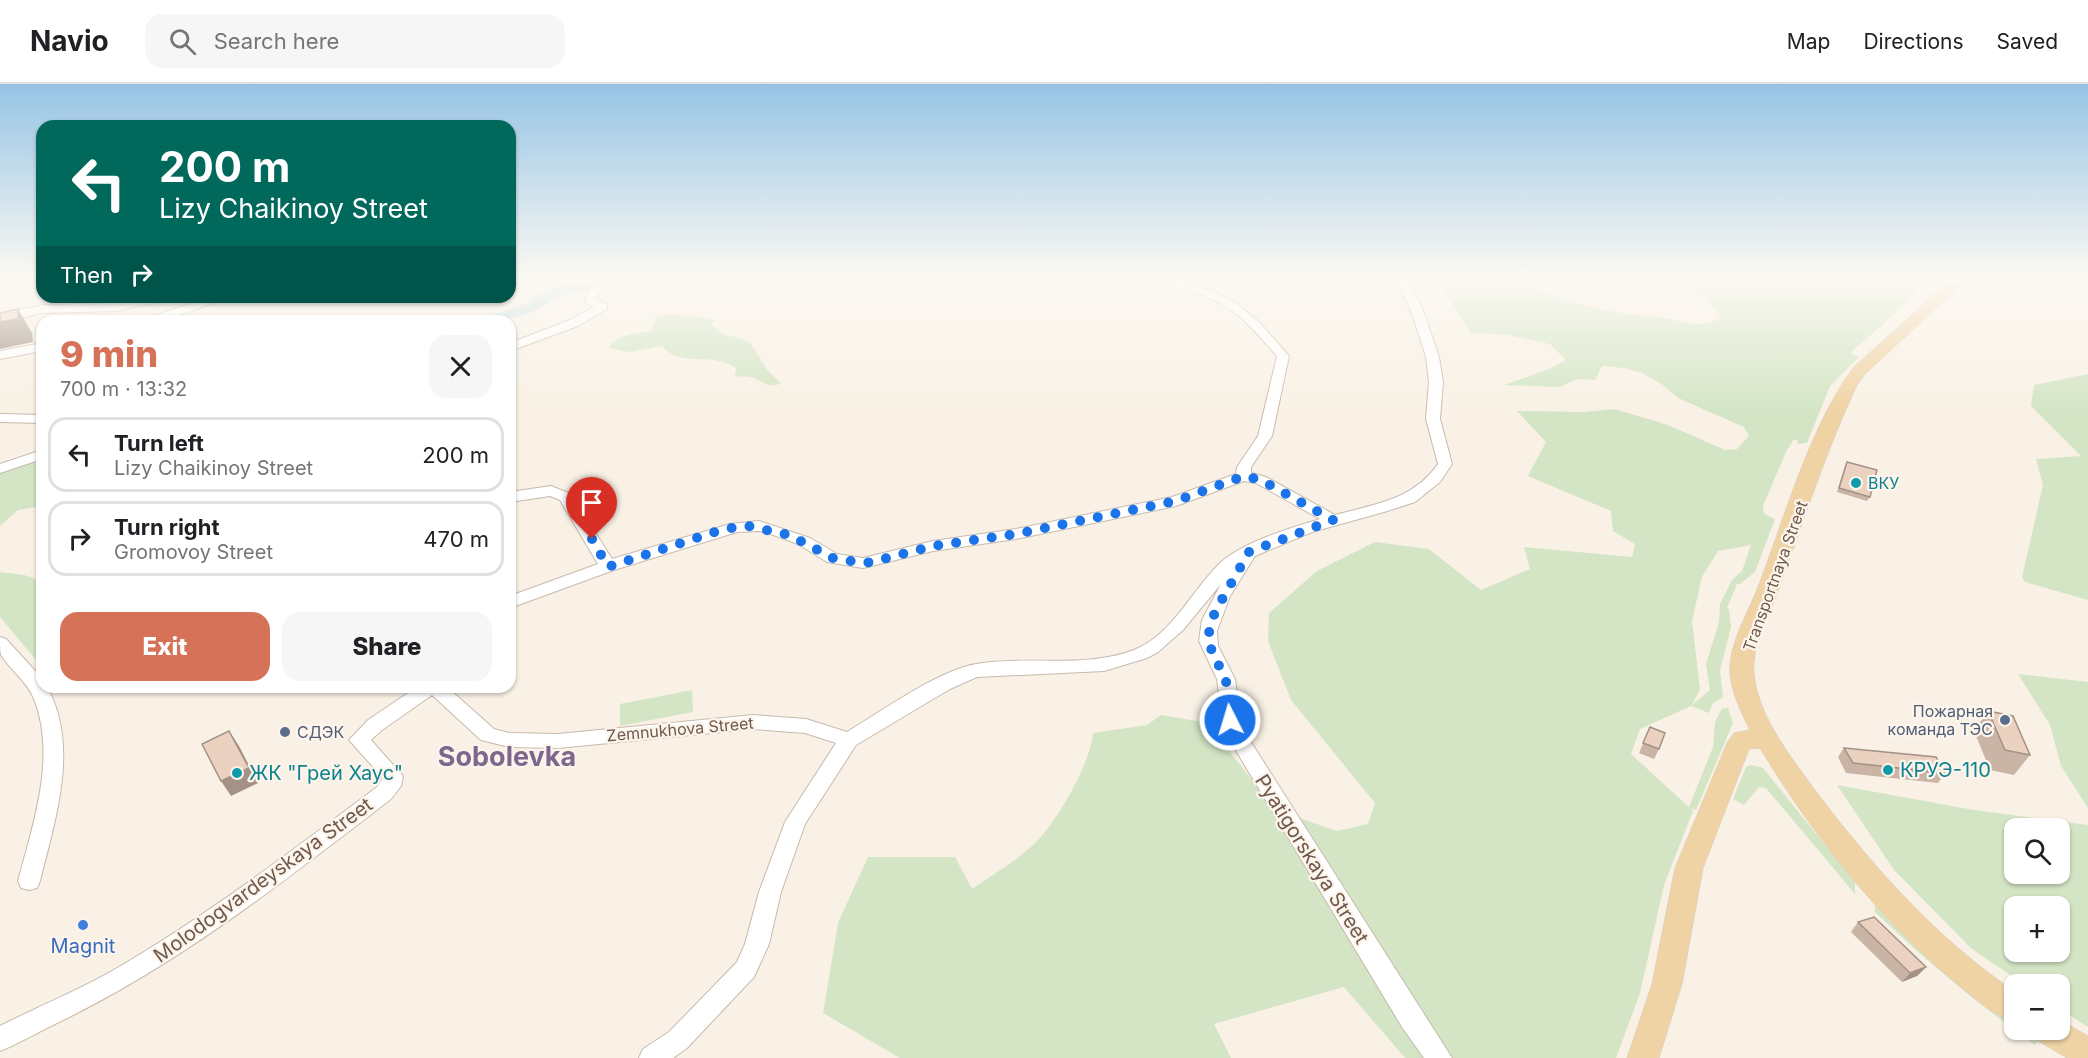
<!DOCTYPE html>
<meta charset="utf-8">
<style>
:root{--surface:#fff;--page:#f6f6f6;--text:#202124;--muted:#757577;--line:#e0e0e0;--accent:#d57258}
body{margin:0;font-family:Inter,sans-serif;background:var(--page);color:var(--text);height:100vh;display:flex;flex-direction:column;font-size:22px;white-space:nowrap}
*{box-sizing:border-box;margin:0}
p{font-size:20px;color:var(--muted)}
.icon{flex:none;width:33px;height:33px;fill:none;stroke:currentColor;stroke-width:2;stroke-linecap:round;stroke-linejoin:round}
.map{position:relative;flex:1;overflow:hidden}
.side{position:absolute;left:36px;top:231px;width:480px;height:378px;display:flex;flex-direction:column;background:var(--surface);border-radius:18px;box-shadow:0 2px 4px #0004}
.side>*{flex:none}
.guide{position:absolute;left:36px;top:36px;width:480px;height:183px;border-radius:18px;box-shadow:0 2px 4px #0004;background:#00695c;color:#fff;overflow:hidden}
.buttons{position:absolute;left:2004px;top:734px;display:grid;gap:12px}
.buttons a{display:grid;place-items:center;width:66px;height:66px;border-radius:12px;background:var(--surface);box-shadow:0 2px 4px #0004;font-size:30px}
.pin{position:absolute;display:grid;place-items:center;width:51px;height:51px;color:#fff;margin:-62px -26px;border-radius:50% 50% 50% 0;rotate:-45deg;box-shadow:0 0 6px #0007}
.pin .icon{rotate:45deg}
.me{position:absolute;width:66px;margin:-33px;rotate:355deg;stroke-linejoin:round;filter:drop-shadow(0 0 4px #0008)}
.turn{display:flex;align-items:center;gap:21px;height:126px;padding:0 24px;font-size:27px}
.turn .icon{width:78px;height:78px;stroke-width:2.5}
.turn b{display:block;font-size:42px;line-height:51px}
.then{display:flex;align-items:center;height:57px;padding:0 24px;background:#0003;gap:12px;font-size:22px}
.round{display:grid;place-items:center;flex:none;width:63px;height:63px;border-radius:18px;background:var(--page)}
.summary{display:flex;align-items:center;justify-content:space-between;height:102px;padding:0 24px}
h1{font-size:36px;font-weight:800;line-height:45px;color:var(--accent)}
.action{display:flex;gap:12px;margin-top:auto;padding:12px 24px}
.action a{flex:1;height:69px;border-radius:18px;background:var(--accent);color:#fff;font-size:24px;font-weight:800;line-height:69px;text-align:center}
.action a+a{background:var(--page);color:var(--text)}
ul{padding:0;list-style:none}
li{display:flex;align-items:center;gap:18px;height:75px;margin:0 12px 9px;padding:0 12px;border:3px solid var(--line);border-radius:18px}
li div{flex:1}
li b{display:block;font-size:22px}
li em{font-style:normal}
header{display:flex;align-items:center;gap:36px;box-sizing:border-box;height:84px;padding:0 30px;background:var(--surface);border-bottom:2px solid var(--line)}
header strong{font-size:28px}
nav{display:flex;gap:33px;margin-inline-start:auto;font-size:21px}
.search{width:420px;height:54px;background:var(--page);display:flex;align-items:center;gap:15px;box-sizing:border-box;padding:0 21px;border-radius:18px;color:var(--muted);font-size:22px}
.map>svg:first-child{display:block}
.green{fill:#d3e5c5;fill-rule:evenodd}
.lines{fill:none;stroke-linecap:round;stroke-linejoin:round}
.river{fill:#bcdce0;fill-rule:evenodd}
.minor-casing{stroke:#c9b9ad;stroke-width:2}
.major-casing{stroke:#d4cdca;stroke-width:1}
.minor{fill:#fff;fill-rule:evenodd}
.major{fill:#f0d3a5;fill-rule:evenodd}
.wall{fill:#cab4a5}
.shaded-wall{fill:#a49286}
.building{fill:#ebd1c0;stroke:#a49286;stroke-width:1.5}
.route{stroke:#1a73e8;stroke-width:10;stroke-dasharray:0 18}
.culture-dot{fill:#0f9aa8;stroke:#fdf5eb;stroke-width:2}
.service-dot{fill:#5c6f8a;stroke:#fdf5eb;stroke-width:2}
.shop-dot{fill:#3f7fe0;stroke:#fdf5eb;stroke-width:2}
.labels{text-anchor:middle;stroke-width:4.5;stroke-linejoin:round;paint-order:stroke}
.culture-label{font-size:16px;fill:#0d838f;stroke:#fdf5eb;text-anchor:start}
.street-label{font-size:16px;fill:#6f594d;stroke:#fdf5eb}
.service-label{font-size:16px;fill:#4e5e75;stroke:#fdf5eb;text-anchor:end}
.near-culture-label{font-size:20px;fill:#0d838f;stroke:#fdf5eb;text-anchor:start}
.near-street-label{font-size:20px;fill:#6f594d;stroke:#fdf5eb}
.near-shop-label{font-size:20px;fill:#366cbe;stroke:#fdf5eb}
.near-district-label{font-size:27px;font-weight:bold;fill:#7e668c;stroke:#fdf5eb}
</style>
<header>
<strong>Navio</strong>
<div class="search"><svg class="icon" aria-label="search" viewBox="0 0 24 24"><circle cx="10" cy="10" r="6"/><path d="M15 15l6 6"/></svg>Search here</div>
<nav><a>Map</a><a>Directions</a><a>Saved</a></nav>
</header>
<div class="map">
<svg width="2088" height="974" viewBox="0 0 2088 974">
<rect width="100%" height="100%" fill="#f9f1e5"/>
<path class="green" d="M1415,192C1439,192 1466,188 1489,192C1524,198 1557,214 1591,223C1615,229 1639,231 1664,234C1684,238 1703,245 1722,233C1705,211 1687,201 1661,192H1926L1928,196L1880,243L1850,269L1859,273L1830,302L1807,359L1797,360L1798,357L1794,355L1786,368L1763,422L1764,430L1775,435L1755,488L1740,500H1737L1727,524L1729,525L1731,543L1720,586L1723,613L1713,619L1709,629L1691,622L1640,645L1631,670L1689,723L1713,663L1715,638L1722,625L1728,624L1733,639L1696,726L1691,724L1693,727L1664,801L1640,909L1616,974H1405L1344,903L1214,940L1231,974H900L823,929L838,839L868,773H955L972,805C992,791 1014,778 1032,762C1055,742 1091,679 1093,649L1147,641L1161,631L1197,637L1213,647L1258,703L1291,731L1337,747L1368,740L1375,719L1291,616L1268,557L1269,529L1317,487L1375,458L1429,465L1481,506L1530,485L1524,463L1632,473L1635,460L1613,447L1611,427L1528,392L1546,358L1517,327L1585,328L1615,325L1668,341L1725,366L1737,365L1749,352L1744,343L1678,314L1663,301L1642,289L1624,284L1602,282L1595,296L1578,295L1559,303L1504,301L1549,285L1566,276L1550,260L1508,251L1471,249L1436,194ZM1751,461L1742,487L1732,496L1720,520L1719,538L1706,580L1710,606L1692,621L1700,605L1692,537L1702,493L1718,467Z
M669,230L708,234L714,236L712,241L726,251L743,255L751,260L768,287L781,299C770,305 764,298 754,294C749,292 741,293 735,292L736,284C716,270 692,279 674,271C670,269 665,265 662,262L629,268L609,264C615,250 637,250 651,247L656,233Z
M2088,290V516L2025,498L2022,493L2043,401L2036,375L2081,372L2031,322L2034,301Z
M42,373V422L18,426L0,442V387Z
M0,488L24,491L42,497V583L0,533Z
M2018,590L2088,598V724L2061,682L2050,641Z
M692,606L693,628L620,642V620Z
M1751,681L1763,684L1855,798V810L1766,704L1759,703L1744,721L1733,715L1746,683Z
M1837,701L1974,726L2088,741V943L2060,925V900H2023L1971,864L1894,786ZM2014,744H2060V789H2014ZM2014,822H2060V867H2014Z
M1875,822L1981,916L2014,939V945H2022L2038,956L2035,961C1978,920 1926,877 1875,828Z"/>
<g class="lines">
<path class="river" d="M592,192H608C592,212 582,205 562,211C551,214 544,223 534,227C516,235 499,237 479,237L482,234L526,220L534,213L556,203L578,201Z"/>
<defs>
<path id="minor" d="M626,192H644L598,209L597,216L607,221V225L578,242L510,267V259L570,236L594,223L585,218L589,205Z
M1010,192L1167,194L1214,208L1236,219L1259,238L1289,272L1272,352L1251,383V389L1266,393L1335,431C1375,420 1413,416 1438,380L1426,335L1429,298L1426,273L1412,229L1395,192H1407L1424,229L1439,273L1443,298L1440,335L1452,380L1440,398L1415,418L1384,428L1312,448L1255,472L1230,512L1217,547L1218,562L1235,595L1242,644L1452,974H1424L1402,943L1223,645L1217,595L1199,557L1202,536L1221,500L1183,546L1158,568L1147,574L1104,587L977,593L950,605L856,661L805,740L781,808L769,860L754,893L687,964L673,974H639L643,965L669,948L737,878L745,860L759,808L785,738L836,659L805,649L753,645L558,664L509,663L481,656L432,611L382,646L371,656L403,692L401,702L391,715C283,798 177,882 53,941C36,949 18,960 0,967V942C39,922 80,906 119,883C209,830 293,766 377,703L383,694L349,656L368,636L417,603H447L494,645L509,649L558,650L753,631L806,635L847,648C882,627 937,587 976,580C1028,571 1084,585 1134,566C1172,551 1192,506 1220,479C1243,458 1290,444 1320,435L1256,399L1244,397L1176,422L1016,455L933,467L863,484L827,478L798,460L768,449L759,447L737,448L614,486L510,524V512L598,480L560,416L550,412L510,418V408L551,402L571,410L612,475L730,440L759,437L810,454L837,470L863,474L933,457L1016,445L1172,413L1236,390L1237,383L1258,352L1277,272C1262,256 1247,236 1228,224C1177,189 1077,197 1016,195Z
M149,213H173L167,216L116,227L43,229L0,238V230L43,221L116,219Z
M213,213H231L162,237H144L146,234Z
M42,259V267L0,275V267Z
M0,330L42,331V339L0,338Z
M42,366V375L0,389V380Z
M0,553L6,555L39,591L42,603H47C80,662 55,736 40,797L37,804L29,806L21,804L18,797C33,741 57,672 34,615C27,597 11,587 1,571C0,567 0,558 0,553Z"/>
<path id="major" d="M1955,192H1988L1986,195L1957,205L1865,290L1857,301C1826,367 1804,436 1779,504C1770,530 1751,562 1754,590C1758,630 1786,666 1809,698C1867,776 1934,853 2014,907V938C1995,932 1977,916 1962,904C1881,838 1813,752 1760,664L1749,665L1703,784L1682,900L1659,974H1627L1652,900L1675,784L1727,659L1734,649L1750,646C1741,628 1732,610 1730,590C1728,561 1748,529 1758,503C1785,433 1809,344 1853,284Z
M2055,192L2088,193V201L2057,195Z
M2060,936L2088,952V974H2067L2035,955L2030,945H2060Z"/>
</defs>
<use href="#minor" class="minor-casing"/>
<use href="#major" class="major-casing"/>
<use href="#minor" class="minor"/>
<use href="#major" class="major"/>
</g>
<path class="wall" d="M1847,378L1870,413L1867,417L1837,408L1845,382Z
M1988,627L2030,671L2014,691L1990,686L1974,647Z
M1650,643L1659,665L1654,675L1639,669Z
M1844,664L1945,689L1938,699L1846,689L1838,673Z
M1858,838L1926,883L1917,892L1902,898L1851,848Z"/>
<path class="shaded-wall" d="M18,225L32,249L33,258L0,265V238Z
M229,647L239,662L258,699L231,712L221,697Z
M1926,883L1917,892L1902,898L1910,889Z"/>
<path class="building" d="M18,225V235L0,238V229Z
M1847,378L1877,386L1870,413L1839,404Z
M1988,627L2013,632L2030,671L2005,666Z
M1650,643L1665,649L1659,665L1643,659Z
M229,647L249,684L221,697L202,660Z
M1844,664L1936,673L1945,689L1853,679Z
M1874,833L1926,883L1910,889L1858,838Z"/>
<linearGradient id="sky" x2="0" y2="1"><stop stop-color="#96c4e5"/><stop offset="0.59" stop-color="#fcf9f3"/><stop offset="1" stop-color="#fcf9f3" stop-opacity="0"/></linearGradient>
<rect width="2088" height="328" fill="url(#sky)"/>
<g class="lines">
<path class="route" d="M592,455L608,483L724,445L748,442L789,451L833,474L863,479L872,478L933,462L1016,450L1176,417L1244,392L1261,396L1333,436L1249,468L1216,526L1210,541L1208,558L1226,597L1230,636"/>
</g>
<g class="culture-dot">
<circle cx="1856" cy="399" r="6"/>
<circle cx="1888" cy="686" r="6"/>
<circle cx="237" cy="689" r="6"/>
</g>
<g class="service-dot">
<circle cx="2005" cy="636" r="6"/>
<circle cx="285" cy="648" r="6"/>
</g>
<circle class="shop-dot" cx="83" cy="841" r="6"/>
<g class="labels">
<g class="culture-label">
<text x="1868" y="405">ВКУ</text>
</g>
<g class="street-label">
<text transform="translate(1775 492) rotate(-70)" y="6">Transportnaya Street</text>
<text transform="translate(680 645) rotate(-5)" y="6">Zemnukhova Street</text>
</g>
<g class="service-label">
<text x="1993" y="633">Пожарная<tspan x="1993" dy="18">команда ТЭС</tspan></text>
<text x="297" y="654" text-anchor="start">СДЭК</text>
</g>
<g class="near-culture-label">
<text x="1900" y="693">КРУЭ-110</text>
<text x="249" y="696">ЖК "Грей Хаус"</text>
</g>
<g class="near-street-label">
<text transform="translate(1312 775) rotate(58)" y="7">Pyatigorskaya Street</text>
<text transform="translate(263 796) rotate(-36)" y="7">Molodogvardeyskaya Street</text>
</g>
<g class="near-shop-label">
<text x="83" y="869">Magnit</text>
</g>
<g class="near-district-label">
<text x="507" y="682">Sobolevka</text>
</g>
</g>
</svg>
<div class="buttons">
<a><svg class="icon" aria-label="search" viewBox="0 0 24 24"><circle cx="10" cy="10" r="6"/><path d="M15 15l6 6"/></svg></a>
<a>+</a>
<a>−</a>
</div>
<div class="pin" style="left:592px;top:455px;background:#d93025"><svg class="icon" aria-label="arrive" viewBox="0 0 24 24"><path d="M6 21V4h12l-3 4 3 4H6"/></svg></div>
<svg class="me" style="left:1230px;top:636px" viewBox="-20 -20 40 40"><circle r="17" fill="#1a73e8" stroke="#fff" stroke-width="3"/><path d="M0-11L8 9 0 5-8 9z" fill="#fff"/></svg>
<div class="guide">
<div class="turn"><svg class="icon" aria-label="left" viewBox="0 0 24 24"><path d="M17 20v-9H6M10 6l-5 5 5 5"/></svg><div><b>200 m</b>Lizy Chaikinoy Street</div></div>
<div class="then">Then<svg class="icon" aria-label="right" viewBox="0 0 24 24"><path d="M7 20v-9h11M14 6l5 5-5 5"/></svg></div>
</div>
<section class="side">
<div class="summary"><div><h1>9 min</h1><p>700 m · 13:32</p></div><a class="round"><svg class="icon" aria-label="close" viewBox="0 0 24 24"><path d="M6 6l12 12M18 6L6 18"/></svg></a></div>
<ul>
<li><svg class="icon" aria-label="left" viewBox="0 0 24 24"><path d="M17 20v-9H6M10 6l-5 5 5 5"/></svg><div><b>Turn left</b><p>Lizy Chaikinoy Street</p></div><em>200 m</em></li>
<li><svg class="icon" aria-label="right" viewBox="0 0 24 24"><path d="M7 20v-9h11M14 6l5 5-5 5"/></svg><div><b>Turn right</b><p>Gromovoy Street</p></div><em>470 m</em></li>
</ul>
<div class="action"><a>Exit</a><a>Share</a></div>
</section>
</div>
